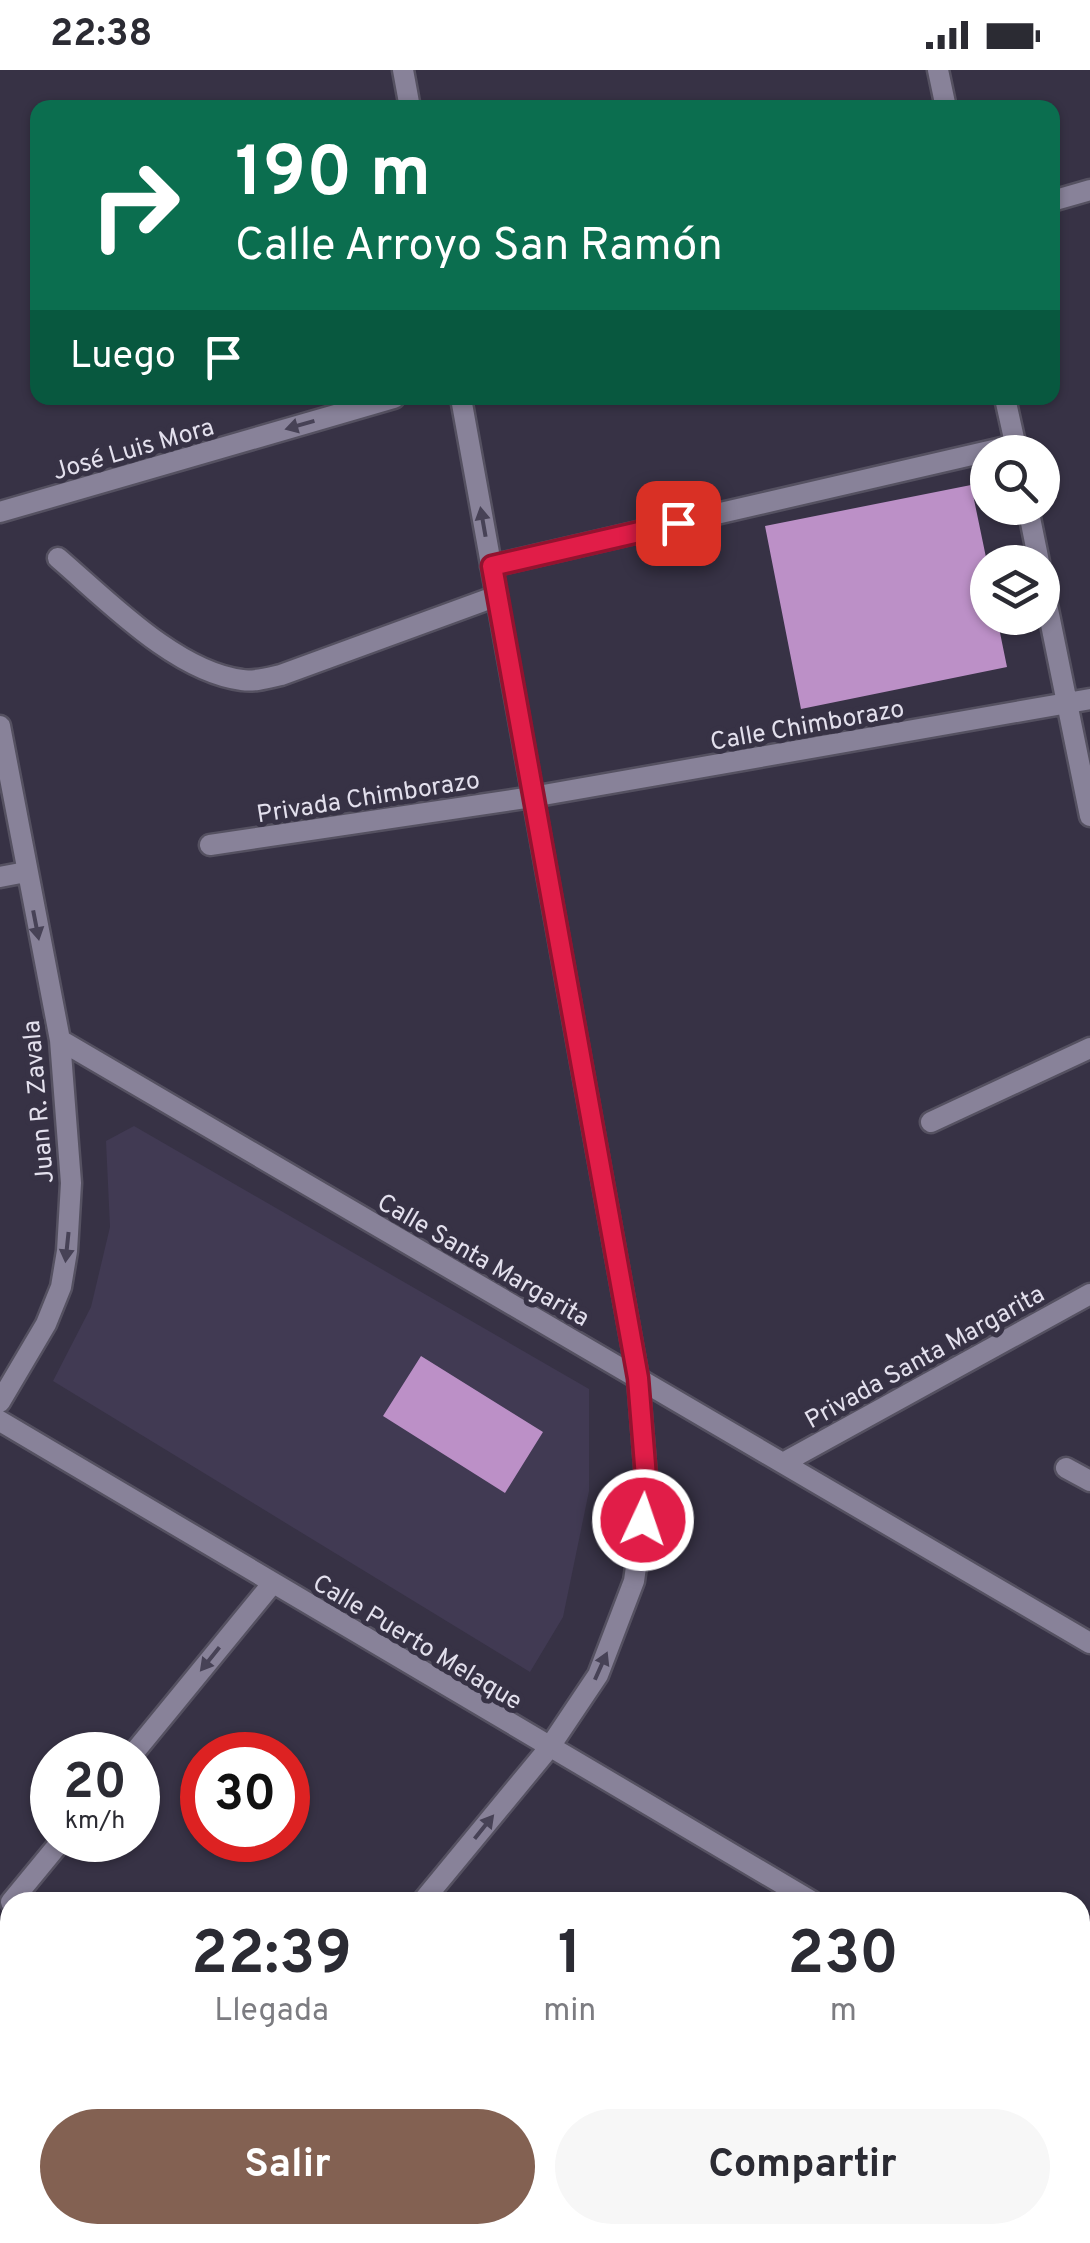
<!DOCTYPE html>
<html lang="es">
<meta charset="utf-8">
<style>
:root{--surface:#fff;--page:#f7f7f7;--text:#2b2b33;--muted:#7c7c81;--accent:#836152}
body{margin:0;font-family:Overpass,sans-serif;background:var(--page);color:var(--text);height:100vh;display:flex;flex-direction:column;font-size:38px;white-space:nowrap}
*{box-sizing:border-box;margin:0}
p{font-size:32px;color:var(--muted)}
.icon{flex:none;width:55px;height:55px;fill:none;stroke:currentColor;stroke-width:2;stroke-linecap:round;stroke-linejoin:round}
.map{position:relative;flex:1;overflow:hidden}
.drawer{position:absolute;left:0px;top:1822px;width:1090px;height:352px;display:flex;flex-direction:column;background:var(--surface);border-radius:30px 30px 0 0;box-shadow:0 2px 8px #0004}
.drawer>*{flex:none}
.hud{position:absolute;left:30px;top:30px;width:1030px;height:305px;border-radius:20px;box-shadow:0 2px 8px #0004;background:#0b6e4f;color:#fff;overflow:hidden}
.buttons{position:absolute;left:970px;top:365px;display:grid;gap:20px}
.buttons a{display:grid;place-items:center;width:90px;height:90px;border-radius:50%;background:var(--surface);box-shadow:0 2px 8px #0004;font-size:50px}
.speed{position:absolute;left:30px;top:1662px;display:flex;gap:20px;font-size:50px;font-weight:700;text-align:center}
.speed>*{display:grid;place-content:center;width:130px;height:130px;border-radius:50%;background:var(--surface);box-shadow:0 2px 8px #0004;line-height:1}
.speed small{font-size:25px;font-weight:400}
.speed .limit{border:15px solid #d22;background:#fff;color:#111}
.pin{position:absolute;display:grid;place-items:center;width:85px;height:85px;color:#fff;margin:-42px;border-radius:20px;box-shadow:0 5px 15px #0006}
.me{position:absolute;width:110px;margin:-55px;rotate:3deg;stroke-linejoin:round;filter:drop-shadow(0 0 8px #0008)}
.turn{display:flex;align-items:center;gap:35px;height:210px;padding:0 40px;font-size:45px}
.turn .icon{width:130px;height:130px;stroke-width:2.5}
.turn b{display:block;font-size:70px;line-height:85px}
.then{display:flex;align-items:center;height:95px;padding:0 40px;background:#0003;gap:20px;font-size:38px}
.eta{display:flex;justify-content:space-evenly;align-items:center;height:170px;text-align:center}
.eta b{font-size:60px;font-weight:700;line-height:70px}
.button{display:flex;gap:20px;margin-top:auto;padding:20px 40px}
.button a{flex:1;height:115px;border-radius:60px;background:var(--accent);color:#fff;font-size:40px;font-weight:700;line-height:115px;text-align:center}
.button a+a{background:var(--page);color:var(--text)}
.status{display:flex;justify-content:space-between;align-items:center;height:70px;padding:0 50px;background:var(--surface);direction:ltr}
.status svg{height:28px;fill:currentColor}
.map>svg:first-child{display:block}
.built{fill:#413a53}
.building{fill:#bc90c7}
.lines{fill:none;stroke-linecap:round;stroke-linejoin:round}
.street-casing{stroke:#555161;stroke-width:25}
.street{stroke:#888299;stroke-width:20}
.oneway{fill:#474256}
.route-casing{stroke:#92132f;stroke-width:25}
.route{stroke:#e11d48;stroke-width:18}
.labels{text-anchor:middle;stroke-width:10;stroke-linejoin:round;paint-order:stroke}
.street-label{font-size:25px;fill:#e3e0ed;stroke:#373245}
</style>
<div class="status"><b>22:38</b><svg viewBox="0 0 49 12"><path d="M0 12V9h3v3zM5 12V6h3v6zM10 12V3h3v9zM15 12V0h3v12zM26 1h20v11H26zM47 4h2v5h-2z"/></svg></div>
<div class="map">
<svg width="1090" height="2173" viewBox="0 0 1090 2173">
<rect width="100%" height="100%" fill="#373245"/>
<path class="built" d="M134,1056L589,1319V1421L563,1547L530,1602L53,1311L91,1237L110,1157L106,1071Z"/>
<path class="building" d="M971,415L988,497V548H997L1007,597L801,639L765,456Z
M421,1286L543,1362L505,1423L383,1346Z"/>
<g class="lines">
<defs>
<path id="street" d="M403,0L410,38
M938,0L946,38
M1052,131L1090,120
M1005,328L1017,382
M1028,438L1039,492
M0,442L394,328
M58,488C107,530 176,602 242,610C255,612 268,608 281,605L497,526
M491,496L1015,375
M1042,510L1090,746
M0,656L60,970L71,1113L67,1181L61,1217L46,1254L0,1332
M210,775L532,727L1090,629
M0,807L26,802
M60,970L1090,1573
M931,1052L1090,978
M0,1351L813,1832
M783,1393L1090,1224
M1066,1398L1090,1411
M132,1685L272,1514
M11,1832L62,1770
M422,1832L549,1678L598,1605L634,1511L647,1420L638,1308L461,328
M1080,1990L1090,1996
M1080,2041L1090,2028
M143,2173L149,2165
M558,2173L565,2165
M972,2173L978,2165"/>
</defs>
<use href="#street" class="street-casing"/>
<use href="#street" class="street"/>
</g>
<defs><path id="oneway-solid" d="M-6-.8H1V-3.2L6.5 0L1 3.2V.8H-6Z" transform="scale(2.5)"/></defs>
<g class="oneway">
<use href="#oneway-solid" transform="translate(300 355) rotate(164)"/>
<use href="#oneway-solid" transform="translate(483 452) rotate(-100)"/>
<use href="#oneway-solid" transform="translate(36 855) rotate(79)"/>
<use href="#oneway-solid" transform="translate(67 1177) rotate(96)"/>
<use href="#oneway-solid" transform="translate(210 1589) rotate(129)"/>
<use href="#oneway-solid" transform="translate(601 1596) rotate(-66)"/>
<use href="#oneway-solid" transform="translate(484 1757) rotate(-51)"/>
</g>
<g class="lines">
<defs>
<path id="route" d="M643,1450L647,1420L638,1308L492,496L678,453"/>
</defs>
<use href="#route" class="route-casing"/>
<use href="#route" class="route"/>
</g>
<g class="labels">
<g class="street-label">
<text transform="translate(133 378) rotate(-16)" y="9">José Luis Mora</text>
<text transform="translate(807 654) rotate(-10)" y="9">Calle Chimborazo</text>
<text transform="translate(368 726) rotate(-9)" y="9">Privada Chimborazo</text>
<text transform="translate(37 1032) rotate(-95)" y="9">Juan R. Zavala</text>
<text transform="translate(484 1189) rotate(30)" y="9">Calle Santa Margarita</text>
<text transform="translate(924 1286) rotate(-29)" y="9">Privada Santa Margarita</text>
<text transform="translate(418 1571) rotate(31)" y="9">Calle Puerto Melaque</text>
</g>
</g>
</svg>
<div class="buttons">
<a><svg class="icon" aria-label="search" viewBox="0 0 24 24"><circle cx="10" cy="10" r="6"/><path d="M15 15l6 6"/></svg></a>
<a><svg class="icon" aria-label="layers" viewBox="0 0 24 24"><path d="M12 4l9 5-9 5-9-5zM3 14l9 5 9-5"/></svg></a>
</div>
<div class="speed"><div>20<small>km/h</small></div><div class="limit">30</div></div>
<div class="pin" style="left:678px;top:453px;background:#d93025"><svg class="icon" aria-label="arrive" viewBox="0 0 24 24"><path d="M6 21V4h12l-3 4 3 4H6"/></svg></div>
<svg class="me" style="left:643px;top:1450px" viewBox="-20 -20 40 40"><circle r="17" fill="#e11d48" stroke="#fff" stroke-width="3"/><path d="M0-11L8 9 0 5-8 9z" fill="#fff"/></svg>
<div class="hud">
<div class="turn"><svg class="icon" aria-label="right" viewBox="0 0 24 24"><path d="M7 20v-9h11M14 6l5 5-5 5"/></svg><div><b>190 m</b>Calle Arroyo San Ramón</div></div>
<div class="then">Luego<svg class="icon" aria-label="arrive" viewBox="0 0 24 24"><path d="M6 21V4h12l-3 4 3 4H6"/></svg></div>
</div>
<section class="drawer">
<div class="eta">
<div><b>22:39</b><p>Llegada</p></div>
<div><b>1</b><p>min</p></div>
<div><b>230</b><p>m</p></div>
</div>
<div class="button"><a>Salir</a><a>Compartir</a></div>
</section>
</div>
